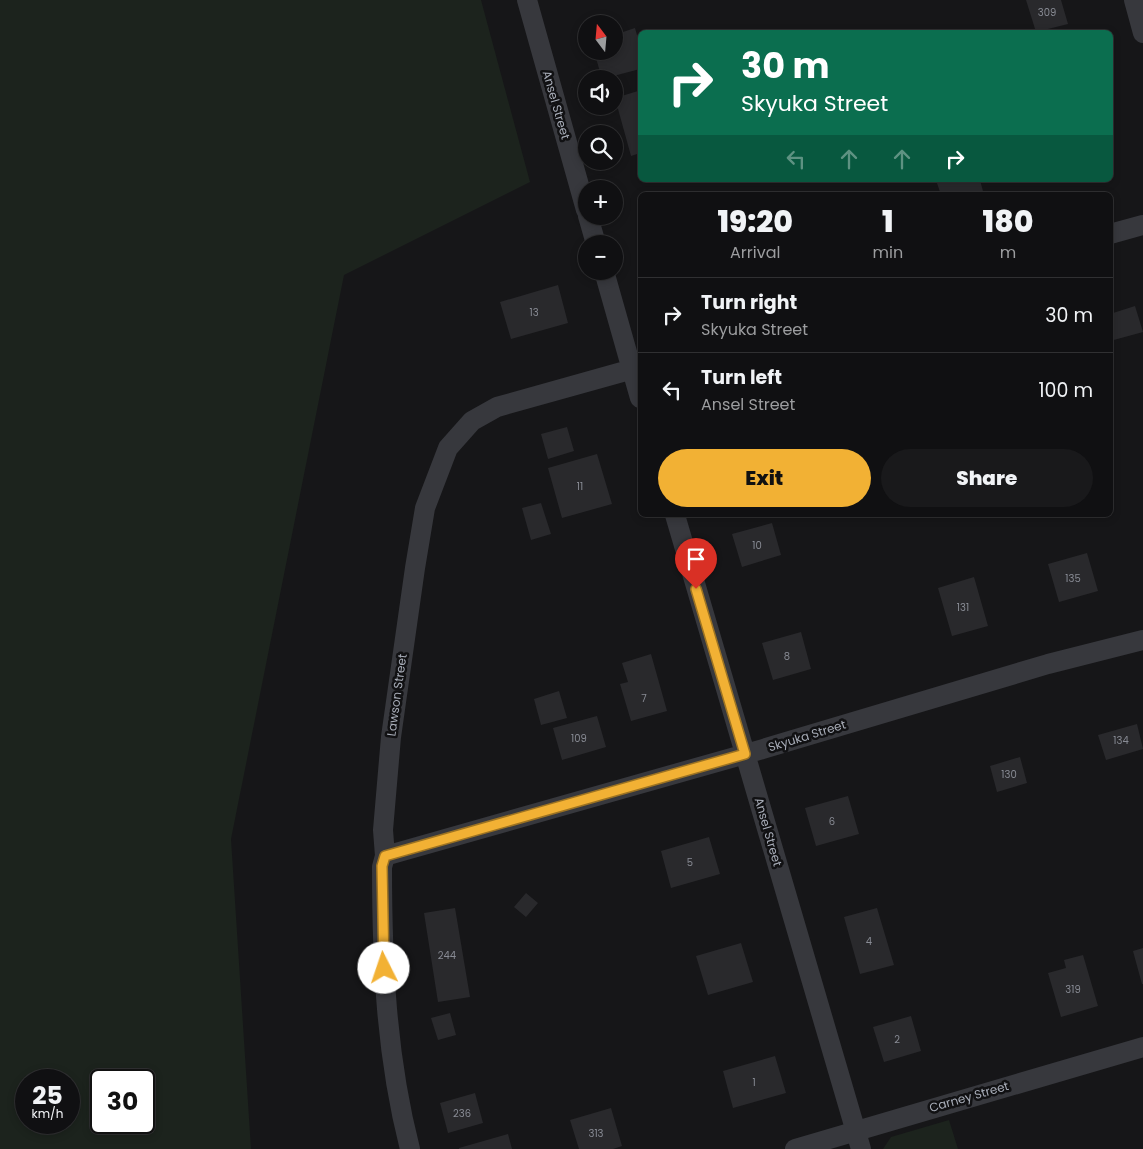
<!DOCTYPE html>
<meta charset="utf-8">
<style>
:root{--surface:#101012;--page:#19191b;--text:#f1f3f6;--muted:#9c9d9f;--line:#303032;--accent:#f2b134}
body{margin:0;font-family:Poppins,sans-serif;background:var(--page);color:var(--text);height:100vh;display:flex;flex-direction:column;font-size:19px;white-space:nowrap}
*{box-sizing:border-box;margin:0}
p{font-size:16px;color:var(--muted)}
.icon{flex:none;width:28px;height:28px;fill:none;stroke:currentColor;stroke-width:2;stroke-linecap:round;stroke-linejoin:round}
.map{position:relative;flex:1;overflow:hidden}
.sheet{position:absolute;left:638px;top:192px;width:475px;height:325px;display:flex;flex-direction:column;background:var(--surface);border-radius:8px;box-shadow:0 2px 8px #0003,0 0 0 1px var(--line)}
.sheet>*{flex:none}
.hud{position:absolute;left:638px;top:30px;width:475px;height:152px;border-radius:8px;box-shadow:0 2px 8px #0003,0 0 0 1px var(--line);background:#0b6e4f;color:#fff;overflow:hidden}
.needle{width:32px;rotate:344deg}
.buttons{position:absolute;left:578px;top:15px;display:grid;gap:10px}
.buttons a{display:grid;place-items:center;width:45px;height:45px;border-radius:50%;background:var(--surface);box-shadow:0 2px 8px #0003,0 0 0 1px var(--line);font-size:25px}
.speed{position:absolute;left:15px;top:1069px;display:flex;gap:10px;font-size:25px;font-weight:700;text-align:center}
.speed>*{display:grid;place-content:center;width:65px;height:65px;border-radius:50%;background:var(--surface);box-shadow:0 2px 8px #0003,0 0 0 1px var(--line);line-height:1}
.speed small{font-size:12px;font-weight:400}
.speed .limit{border:2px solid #111;border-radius:8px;background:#fff;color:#111}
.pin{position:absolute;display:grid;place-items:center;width:42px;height:42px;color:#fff;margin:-51px -21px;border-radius:50% 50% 50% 0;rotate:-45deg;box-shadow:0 0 5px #0007}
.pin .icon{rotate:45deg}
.me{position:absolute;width:55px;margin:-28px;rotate:356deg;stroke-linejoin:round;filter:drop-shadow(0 0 4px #0008)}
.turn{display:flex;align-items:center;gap:18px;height:105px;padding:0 20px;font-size:22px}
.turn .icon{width:65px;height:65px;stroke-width:2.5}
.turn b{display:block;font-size:35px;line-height:42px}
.lanes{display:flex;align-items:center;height:48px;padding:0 20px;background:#0003;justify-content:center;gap:25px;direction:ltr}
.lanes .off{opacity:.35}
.eta{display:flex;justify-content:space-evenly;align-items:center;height:85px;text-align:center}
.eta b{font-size:30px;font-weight:800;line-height:35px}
.primary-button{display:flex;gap:10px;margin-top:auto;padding:10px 20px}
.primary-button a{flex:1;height:58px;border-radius:30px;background:var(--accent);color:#111;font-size:20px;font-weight:800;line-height:58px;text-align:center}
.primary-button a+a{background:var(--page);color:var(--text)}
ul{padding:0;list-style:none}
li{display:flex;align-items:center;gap:15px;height:75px;padding:0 20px;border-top:1px solid var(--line)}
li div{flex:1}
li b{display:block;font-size:19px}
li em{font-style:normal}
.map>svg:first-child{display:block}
.green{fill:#1c231d;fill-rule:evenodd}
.building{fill:#29292c}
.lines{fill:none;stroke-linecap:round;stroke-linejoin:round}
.street{stroke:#37383d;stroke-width:20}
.route-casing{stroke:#9d7322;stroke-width:12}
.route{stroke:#f2b134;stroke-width:9}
.labels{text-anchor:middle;stroke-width:5;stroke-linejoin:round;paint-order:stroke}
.number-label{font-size:10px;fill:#888b94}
.street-label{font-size:12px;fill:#a8adb8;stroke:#111113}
</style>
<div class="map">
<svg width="1143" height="1149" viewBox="0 0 1143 1149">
<rect width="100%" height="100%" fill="#161618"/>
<path class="green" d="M0,0H481L530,182L344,275L231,839L251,1149H0ZM26,1080H69V1122H26ZM101,1080H144V1122H101Z
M949,1120L958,1149H883L891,1137Z"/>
<path class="building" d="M1026,0H1061L1068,24L1036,32Z
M635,28L640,46V69L602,79L594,51H614V35Z
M638,91L640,99V153L631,156L615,98Z
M1110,142L1114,154L1110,155Z
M936,180H980L984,195H941Z
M558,285L568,323L511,339L500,302Z
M1135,306L1143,332L1110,341V314Z
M567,427L574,451L548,459L541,434Z
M597,454L612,504L562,518L548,468Z
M541,503L551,534L531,540L522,508Z
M772,523L781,555L742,567L732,534Z
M1087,553L1098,591L1059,602L1048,564Z
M974,577L988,626L952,636L938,588Z
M801,632L811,669L773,680L762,643Z
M651,654L667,711L631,721L620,684L628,682L622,663Z
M559,691L567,718L541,725L534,699Z
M597,716L606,747L562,760L553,728Z
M1137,724L1143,749L1106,760L1098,735Z
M1020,757L1027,783L997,792L990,766Z
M848,796L859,834L816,846L805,808Z
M709,837L720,874L671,888L661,851Z
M526,893L538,903L526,917L514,907Z
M455,908L470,997L438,1002L424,913Z
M877,908L894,965L860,974L844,917Z
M741,943L753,982L708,995L696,956Z
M1143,948V984H1142L1133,951Z
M1083,955L1098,1006L1061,1017L1048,973L1066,968L1064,960Z
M450,1013L456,1035L438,1040L431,1018Z
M911,1016L921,1051L884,1062L873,1027Z
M775,1056L786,1093L733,1108L723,1071Z
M475,1093L483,1123L448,1133L440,1103Z
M611,1108L622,1146L613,1149H579L570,1120Z
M508,1134L512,1149H459V1148Z"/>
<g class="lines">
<path class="street" d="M527,0L586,210
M1134,0L1143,33
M588,216L596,244
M1110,234L1143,225
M604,271L640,398
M675,515L861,1149
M385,856L763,749L1048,664L1143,640
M410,1149C386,1056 382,962 382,867L385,856L383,830L391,737L415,568L425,508L448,448L472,421L497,407L640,367
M795,1149L1143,1047"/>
</g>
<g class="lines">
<defs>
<path id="route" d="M384,968L382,866L385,856L745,754L696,589"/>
</defs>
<use href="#route" class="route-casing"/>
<use href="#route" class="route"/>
</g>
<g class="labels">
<g class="number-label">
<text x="1047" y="16">309</text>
<text x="534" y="316">13</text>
<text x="580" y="490">11</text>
<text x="757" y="549">10</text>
<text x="1073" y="582">135</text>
<text x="963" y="611">131</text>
<text x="787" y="660">8</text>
<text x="644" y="702">7</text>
<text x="579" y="742">109</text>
<text x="1121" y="744">134</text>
<text x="1009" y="778">130</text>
<text x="832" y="825">6</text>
<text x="690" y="866">5</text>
<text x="869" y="945">4</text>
<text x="447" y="959">244</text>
<text x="1073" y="993">319</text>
<text x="897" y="1043">2</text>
<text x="754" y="1086">1</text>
<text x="462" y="1117">236</text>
<text x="596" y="1137">313</text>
</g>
<g class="street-label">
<text transform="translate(556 105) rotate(74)" y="4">Ansel Street</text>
<text transform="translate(397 695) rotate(-82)" y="4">Lawson Street</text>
<text transform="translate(807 736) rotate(-17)" y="4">Skyuka Street</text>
<text transform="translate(768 832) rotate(74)" y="4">Ansel Street</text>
<text transform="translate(969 1097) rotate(-16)" y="4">Carney Street</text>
</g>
</g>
</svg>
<div class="buttons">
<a><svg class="needle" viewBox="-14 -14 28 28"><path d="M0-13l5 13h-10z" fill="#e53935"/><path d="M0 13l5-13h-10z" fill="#9c9d9f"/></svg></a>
<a><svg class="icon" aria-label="sound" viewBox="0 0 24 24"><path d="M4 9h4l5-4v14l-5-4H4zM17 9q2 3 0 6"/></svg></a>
<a><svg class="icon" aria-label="search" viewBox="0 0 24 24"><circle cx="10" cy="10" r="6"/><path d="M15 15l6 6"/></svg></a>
<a>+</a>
<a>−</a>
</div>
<div class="speed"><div>25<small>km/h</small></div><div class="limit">30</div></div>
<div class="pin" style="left:696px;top:589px;background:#d93025"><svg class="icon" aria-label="arrive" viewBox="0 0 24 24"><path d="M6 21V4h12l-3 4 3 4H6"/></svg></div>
<svg class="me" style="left:384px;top:968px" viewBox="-20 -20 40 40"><circle r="19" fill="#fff"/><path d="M0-13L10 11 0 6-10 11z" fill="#f2b134"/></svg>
<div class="hud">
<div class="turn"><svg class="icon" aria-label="right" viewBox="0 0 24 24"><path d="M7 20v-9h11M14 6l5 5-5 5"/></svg><div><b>30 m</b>Skyuka Street</div></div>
<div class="lanes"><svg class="icon off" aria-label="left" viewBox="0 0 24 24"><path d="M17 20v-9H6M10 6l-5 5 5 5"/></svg><svg class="icon off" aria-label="ahead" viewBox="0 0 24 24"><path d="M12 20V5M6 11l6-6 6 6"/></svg><svg class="icon off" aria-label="ahead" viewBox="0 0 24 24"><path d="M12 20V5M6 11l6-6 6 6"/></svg><svg class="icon" aria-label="right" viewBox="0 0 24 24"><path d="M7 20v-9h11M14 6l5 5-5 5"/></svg></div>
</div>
<section class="sheet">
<div class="eta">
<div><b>19:20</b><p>Arrival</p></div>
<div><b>1</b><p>min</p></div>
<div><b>180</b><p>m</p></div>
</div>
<ul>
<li><svg class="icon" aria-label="right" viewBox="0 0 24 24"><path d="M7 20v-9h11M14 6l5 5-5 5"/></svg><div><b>Turn right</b><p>Skyuka Street</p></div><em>30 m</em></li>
<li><svg class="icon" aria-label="left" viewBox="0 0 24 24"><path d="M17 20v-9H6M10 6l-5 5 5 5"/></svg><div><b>Turn left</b><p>Ansel Street</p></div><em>100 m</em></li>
</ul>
<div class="primary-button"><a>Exit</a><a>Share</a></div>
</section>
</div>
